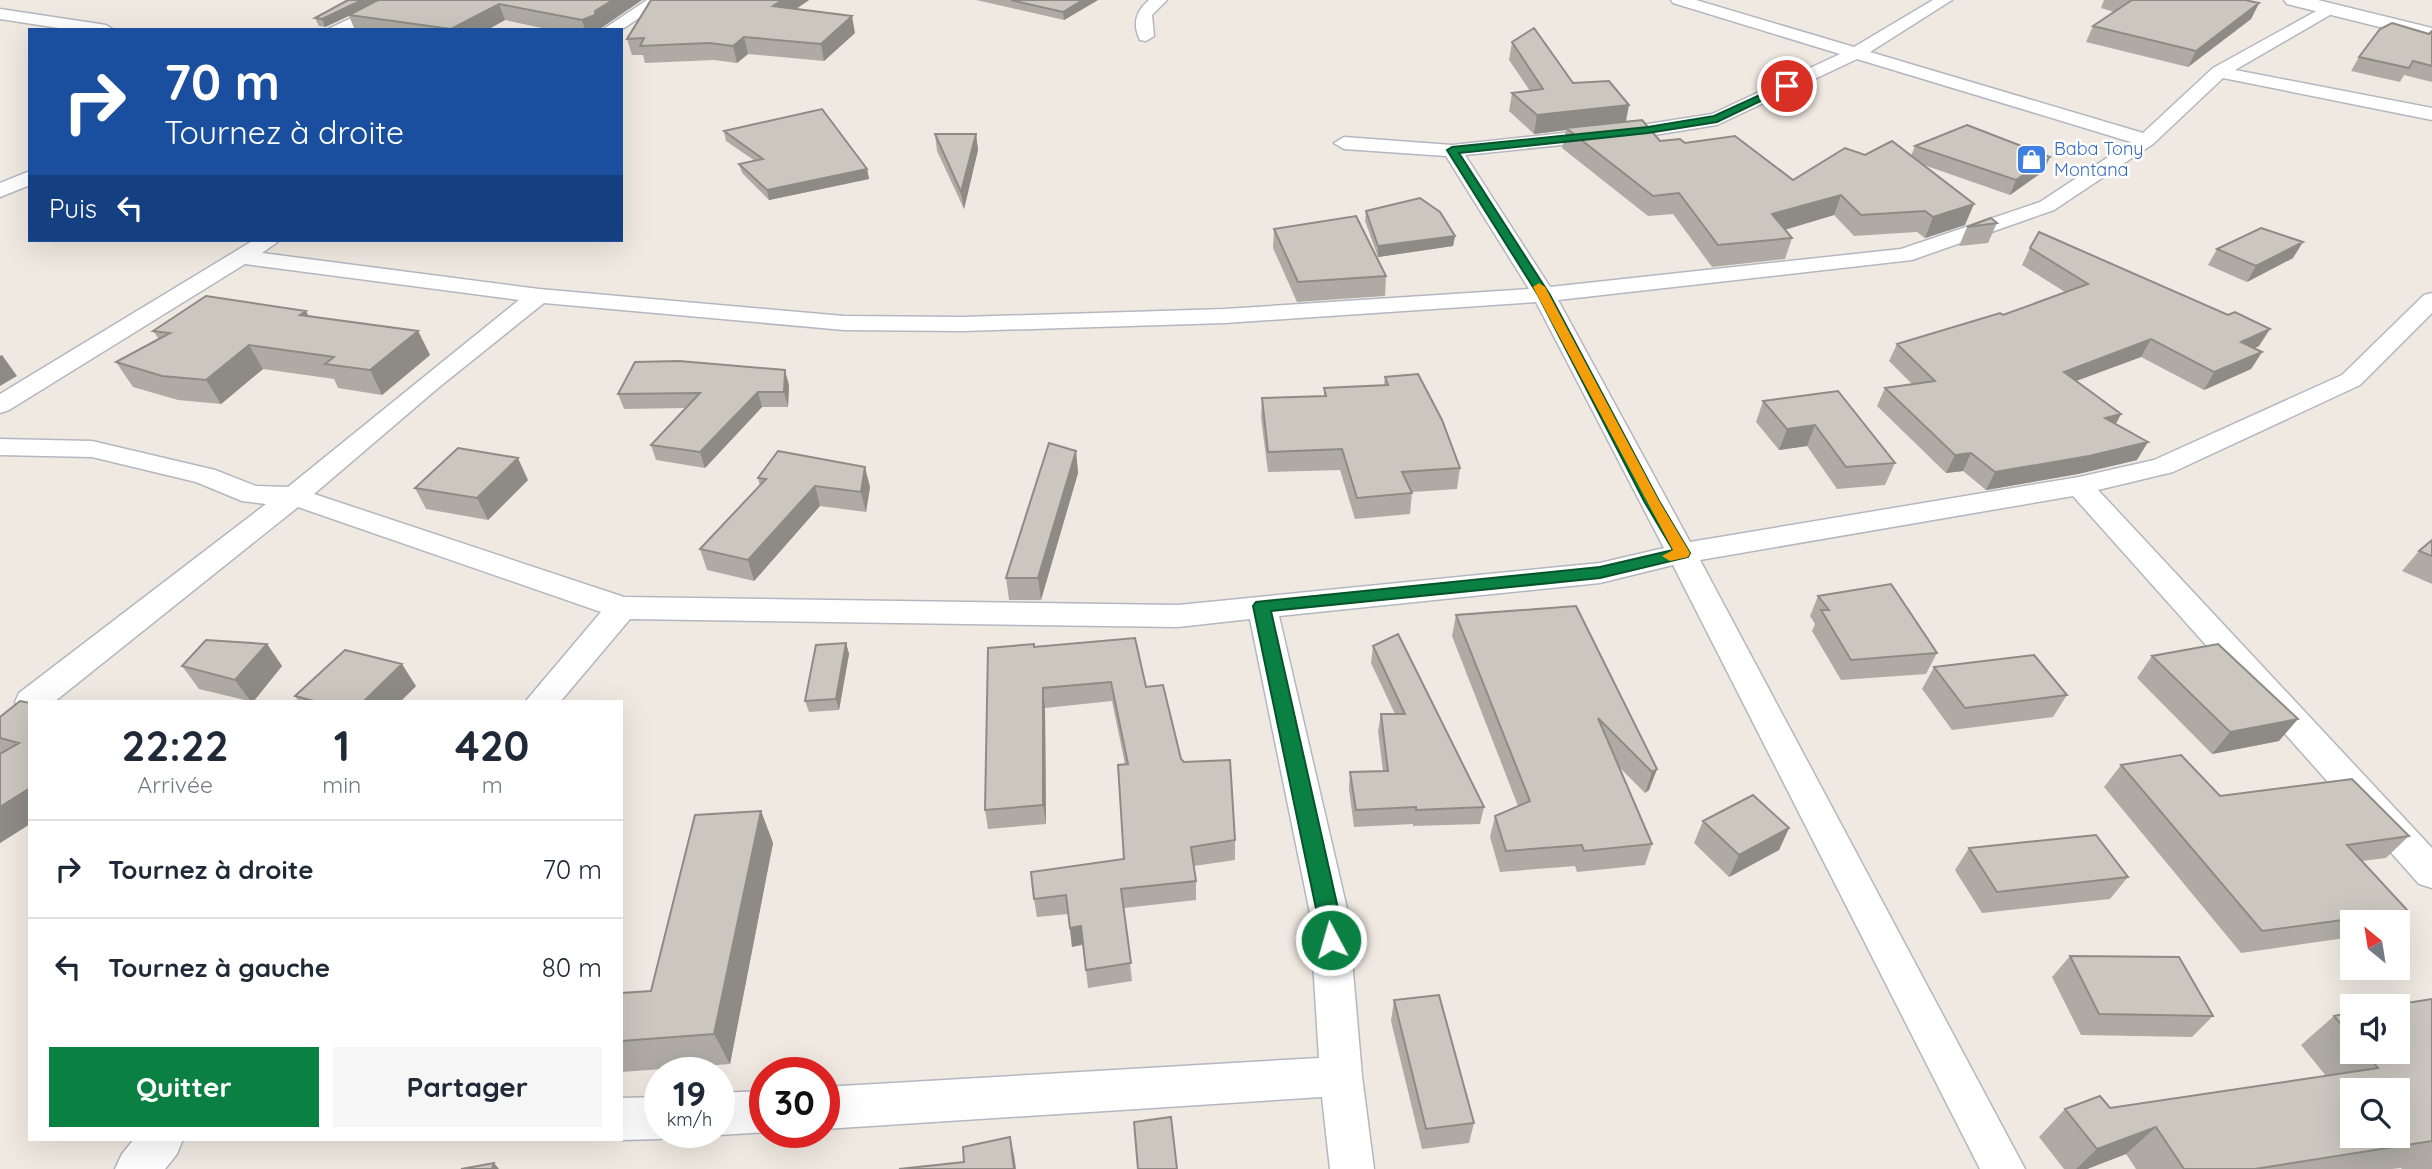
<!DOCTYPE html>
<html lang="fr">
<meta charset="utf-8">
<style>
:root{--surface:#fff;--page:#f6f6f7;--text:#1f2937;--muted:#747a83;--line:#e0e1e3;--accent:#0b8043}
body{margin:0;font-family:Quicksand,sans-serif;background:var(--page);color:var(--text);height:100vh;display:flex;flex-direction:column;font-size:26px;white-space:nowrap}
*{box-sizing:border-box;margin:0}
p{font-size:23px;color:var(--muted)}
.icon{flex:none;width:38px;height:38px;fill:none;stroke:currentColor;stroke-width:2;stroke-linecap:round;stroke-linejoin:round}
.map{position:relative;flex:1;overflow:hidden}
.panel{position:absolute;left:28px;top:700px;width:595px;height:441px;display:flex;flex-direction:column;background:var(--surface);border-radius:0px;box-shadow:0 7px 28px #0002}
.panel>*{flex:none}
.hud{position:absolute;left:28px;top:28px;width:595px;height:214px;border-radius:0px;box-shadow:0 7px 28px #0002;background:#1a4fa0;color:#fff;overflow:hidden}
.needle{width:46px;rotate:330deg}
.controls{position:absolute;left:2340px;top:910px;display:grid;gap:14px}
.controls a{display:grid;place-items:center;width:70px;height:70px;border-radius:0px;background:var(--surface);box-shadow:0 7px 28px #0002;font-size:35px}
.speed{position:absolute;left:644px;top:1057px;display:flex;gap:14px;font-size:35px;font-weight:700;text-align:center}
.speed>*{display:grid;place-content:center;width:91px;height:91px;border-radius:50%;background:var(--surface);box-shadow:0 7px 28px #0002;line-height:1}
.speed small{font-size:18px;font-weight:400}
.speed .limit{border:10px solid #d22;background:#fff;color:#111}
.pin{position:absolute;display:grid;place-items:center;width:60px;height:60px;color:#fff;margin:-30px;border:4px solid #fff;border-radius:50%;box-shadow:0 2px 7px #0007}
.me{position:absolute;width:77px;margin:-38px;rotate:354deg;stroke-linejoin:round;filter:drop-shadow(0 0 5px #0008)}
.turn{display:flex;align-items:center;gap:24px;height:147px;padding:0 21px;font-size:32px}
.turn .icon{width:91px;height:91px;stroke-width:2.5}
.turn b{display:block;font-size:49px;line-height:60px}
.then{display:flex;align-items:center;height:66px;padding:0 21px;background:#0003;gap:14px;font-size:26px}
.eta{display:flex;justify-content:space-evenly;align-items:center;height:119px;text-align:center}
.eta b{font-size:42px;font-weight:700;line-height:49px}
.primary-button{display:flex;gap:14px;margin-top:auto;padding:14px 21px}
.primary-button a{flex:1;height:80px;border-radius:0px;background:var(--accent);color:#fff;font-size:28px;font-weight:700;line-height:80px;text-align:center}
.primary-button a+a{background:var(--page);color:var(--text)}
ul{padding:0;list-style:none}
li{display:flex;align-items:center;gap:21px;height:98px;padding:0 21px;border-top:2px solid var(--line)}
li div{flex:1}
li b{display:block;font-size:26px}
li em{font-style:normal}
.map>svg:first-child{display:block}
.lines{fill:none;stroke-linecap:round;stroke-linejoin:round}
.minor-casing{stroke:#b4b7c1;stroke-width:3}
.tertiary-casing{stroke:#b4b7c1;stroke-width:3}
.minor{fill:#fff;fill-rule:evenodd}
.tertiary{fill:#fff;fill-rule:evenodd}
.wall{fill:#afaba4}
.shaded-wall{fill:#8e8b86}
.building{fill:#cbc7bf;stroke:#8e8b86;stroke-width:2;fill-rule:evenodd}
.route{fill:#0b8043;stroke:#07532c;stroke-width:2}
.slow{fill:#f59e0b}
.labels{text-anchor:middle;stroke-width:5;stroke-linejoin:round;paint-order:stroke}
.far-shop-label{font-size:18px;fill:#366cbe;stroke:#fff;text-anchor:start}
</style>
<div class="map">
<svg width="2432" height="1169" viewBox="0 0 2432 1169">
<rect width="100%" height="100%" fill="#efe9e1"/>
<g class="lines">
<defs>
<path id="minor" d="M389,0H409L356,29L326,30Z
M647,0H666L621,30H602Z
M1167,0L1152,15L1154,36L1146,41L1140,40C1132,24 1136,11 1149,0Z
M1671,0H1696L1854,47L1933,0H1952L1870,52L2143,133L2213,68L2329,4L2335,6L2337,9L2335,12L2235,70L2432,108V120L2223,78L2153,144L2054,210L1912,260L1558,300L1690,542L2079,477L2154,460L2342,375L2424,295L2432,293V313L2360,385L2173,472L2098,490L2432,848V888L2419,884L2073,496L1700,560L2025,1169H1980L1673,565L1600,583L1279,616L1348,913L1362,1076L1374,1169H1330L1322,1097L824,1129V1087L1319,1058L1310,913L1250,619L1178,627L630,619L560,702H525L601,612L298,507L54,702H30V714L19,711L15,702L19,693L266,504L242,501L196,482L92,457L0,455V439L92,441L215,470L256,486L288,487L519,300L245,264L9,410L0,413V394L254,240H280L262,253L539,289L844,316L963,317L1225,309L1529,289L1446,156L1344,149L1334,143L1344,137L1452,145L1648,124L1712,114L1840,54L1673,3ZM1857,59L2131,142L2040,202L1901,249L1550,287L1465,155L1648,136L1717,125ZM1536,302L1664,548L1600,563L1178,605L624,597L314,494L438,388L544,303L844,330L963,331L1225,323Z
M0,9L106,25L114,30H72L0,19Z
M30,171V185L0,197V183Z
M765,1091L766,1132L719,1135L713,1132H719V1093Z
M660,1097V1132L675,1133L660,1139L621,1140L620,1139L621,1098Z
M134,1139H183L177,1154L165,1169H115L122,1154Z"/>
<path id="tertiary" d="M2284,0H2318L2432,28V40L2287,4Z"/>
</defs>
<use href="#minor" class="minor-casing"/>
<use href="#tertiary" class="tertiary-casing"/>
<use href="#minor" class="minor"/>
<use href="#tertiary" class="tertiary"/>
</g>
<path class="wall" d="M348,0H642L601,28L600,30H551L505,20L487,30H355L349,16L325,27L319,26L315,18Z
M651,0H809L796,9L855,33L824,61L748,54L737,63L714,60L645,63L643,55H632L627,39Z
M976,0H1098L1064,20Z
M2104,0H2245L2259,3L2251,19L2188,67L2086,42L2093,26L2114,12L2101,8Z
M2432,31V82L2404,75L2400,82L2351,71L2359,57L2429,34Z
M1512,42L1573,83L1629,105L1626,122L1660,141L1685,143L1793,180L1865,155L1911,156L1915,146L2044,171L2010,195L1921,164L1965,225L1925,238L1917,232L1854,236L1834,215L1785,230L1792,238L1785,259L1712,267L1673,214L1648,216L1562,148L1566,130L1534,134L1509,111L1512,93L1530,91L1509,60Z
M724,131L867,169L869,179L769,200L742,173L739,164L755,161L726,141Z
M935,134H976L978,150L964,209L937,151Z
M1366,211L1455,236L1453,246L1378,257L1365,221Z
M1997,223L1988,243L1959,246L1967,227Z
M1274,229L1386,276L1385,296L1297,302L1273,248Z
M2030,248L2259,346L2255,348L2262,352L2251,369L2204,390L2141,357L2076,381L2121,414L2116,424L2137,460L2078,474L1986,490L1963,471L1946,473L1877,406L1885,388L1912,384L1889,361L1897,344L2003,315L2065,292L2022,265Z
M2217,249L2293,258L2247,282L2208,265Z
M309,316L418,331L430,355L382,395L338,388L334,379L263,369L221,404L178,400L133,387L116,362L159,339L153,331Z
M1385,377L1460,468L1457,489L1412,492V493L1410,514L1355,519L1340,470L1268,472L1261,418L1262,398L1324,396V388L1384,385Z
M789,385L788,407H762L705,468L656,460L651,445L685,408L624,409L618,394Z
M1763,401L1895,463L1885,485L1837,489L1807,446L1779,450L1756,422Z
M1076,451L1078,473L1041,600H1009L1006,578Z
M758,478L870,487L866,512L820,506L754,581L707,570L700,549L760,486Z
M528,480L488,520L426,509L415,488Z
M2432,540V584L2402,571L2419,551Z
M1818,596L1937,653L1926,674L1841,680L1812,631L1815,624L1810,616Z
M1576,606L1657,769L1649,790L1645,793L1619,767L1652,844L1645,865L1577,872L1575,866L1500,872L1490,837L1495,816L1518,806L1452,636L1456,615Z
M846,643L849,654L839,710L809,712L805,701Z
M267,644L282,666L253,702L199,689L182,666Z
M1373,646L1484,807L1480,824L1413,826V824L1354,827L1349,789L1350,772L1383,771L1378,731L1381,714H1395L1371,663Z
M1035,647L1146,687L1181,759L1235,840V860L1194,866L1196,881V900L1124,908L1132,981L1088,988L1083,945L1072,947L1068,914L1037,917L1034,899L1124,859L1125,764L1112,701L1045,708L1046,824L988,829L985,810Z
M2152,656L2279,741L2212,754L2137,678Z
M1934,667L2067,695L2053,717L1952,730L1922,689Z
M416,686L400,702H299L295,696Z
M30,703V824L0,843V717Z
M2121,765L2220,796L2409,836L2386,858L2362,861L2408,911L2396,922H2352V937L2241,953L2104,787Z
M761,811L773,843L730,1064L621,1072V993L651,991Z
M1703,821L1789,828L1779,850L1729,877L1694,843Z
M1969,848L2128,877L2110,899L1982,913L1955,870Z
M2070,956L2213,1016L2192,1037L2081,1035L2052,977Z
M2432,999V1169H2402L2401,1168L2392,1169H2136L2126,1154L2087,1169H2064L2039,1137L2065,1109L2110,1108L2326,1076L2301,1045L2334,1016L2352,1012V1052H2398Z
M1394,1000L1474,1123L1469,1143L1422,1149L1391,1021Z"/>
<path class="shaded-wall" d="M362,0H377L378,2L325,27L322,19Z
M613,0H642L601,28L600,30H585L582,20Z
M782,0H809L777,22L773,6Z
M1083,0H1098L1064,20L1063,12Z
M2259,3L2251,19L2188,67L2196,51Z
M499,4L505,20L487,30H451V29Z
M852,16L855,33L824,61L821,44Z
M744,37L748,54L737,63L733,46Z
M1629,105L1625,124L1566,128V130L1534,134L1537,115Z
M976,134L978,150L964,209L961,192Z
M2050,157L2044,171L2010,195L2016,180Z
M867,169L869,179L769,200L767,190Z
M1841,195L1834,215L1766,235L1772,214Z
M1974,204L1965,225L1925,238L1933,217Z
M1455,236L1453,246L1378,257V246Z
M2303,242L2293,258L2247,282L2256,266Z
M306,311L319,335L300,315Z
M2270,329L2259,346L2230,359L2241,342Z
M418,331L430,355L382,395L370,370Z
M2151,339L2141,357L2054,389L2064,372Z
M249,345L263,369L221,404L206,380Z
M2262,352L2251,369L2204,390L2214,372Z
M2,355L17,376L0,386V356Z
M785,370L789,385L788,407L784,392Z
M758,392L762,407L705,468L700,452Z
M2121,414L2111,432L2105,418Z
M1815,425L1807,446L1779,450L1787,429Z
M2148,442L2137,460L2078,474L1986,490L1995,472Z
M1076,451L1078,473L1041,600L1038,578Z
M1971,453L1963,471L1946,473L1955,455Z
M518,458L528,480L488,520L477,498Z
M865,467L870,487L866,512L861,492Z
M815,486L820,506L754,581L748,560Z
M846,643L849,654L839,710L836,699Z
M267,644L282,666L253,702H251L235,680Z
M402,664L416,686L400,702H363Z
M1043,688L1045,708L1046,824L1043,805Z
M2298,719L2279,741L2212,754L2230,732Z
M1657,769L1649,790L1645,793L1652,772Z
M30,788V824L0,843V807Z
M761,811L773,843L730,1064L714,1034Z
M1789,828L1779,850L1729,877L1739,855Z
M1081,926L1083,944L1072,947L1070,928Z
M2156,1127L2126,1154L2087,1169H2076L2097,1149Z
M1010,1137L1014,1155L1016,1169H1014Z
M494,1163L499,1169H492Z"/>
<path class="building" d="M348,0H362L322,19L315,18Z
M378,0H613L595,11V15L582,20L499,4L451,29L349,15Z
M651,0H782L773,6L852,16L821,44L744,37L733,46L709,43L640,46L644,38L627,39Z
M1011,0H1083L1063,12Z
M2132,0H2245L2259,3L2196,51L2093,26Z
M2392,23L2429,34L2432,31V66L2413,61L2409,68L2359,57L2380,29Z
M1534,28L1573,83L1609,81L1629,105L1537,115L1512,93L1543,89L1512,42Z
M822,109L867,169L767,190L739,164L763,159L724,131Z
M1642,120L1660,141L1680,139L1685,143L1735,136L1793,180L1845,148L1865,155L1892,141L1974,204L1933,217L1925,211L1861,215L1841,195L1772,214L1792,238L1718,245L1679,193L1653,196L1566,128Z
M1967,125L2050,157L2016,180L1915,146Z
M935,134H976L961,192Z
M1420,198L1440,212L1455,236L1378,246L1366,211Z
M1356,216L1386,276L1298,282L1274,229Z
M1991,218L1997,223L1967,227Z
M2261,228L2303,242L2256,266L2217,249Z
M2039,232L2228,315L2235,312L2270,329L2241,342L2262,352L2214,372L2151,339L2064,372L2121,414L2105,418L2148,442L2089,456L1995,472L1971,453L1955,455L1885,388L1935,381L1897,344L2000,313L2003,315L2088,284L2030,248Z
M206,296L306,311L300,315L418,331L370,370L325,364L334,357L249,345L206,380L162,376L116,362L170,333L153,331Z
M679,361L785,370L784,392H758L700,452L651,445L700,393L618,394L635,362Z
M1418,374L1442,420L1460,468L1402,472L1412,493L1357,498L1342,449L1268,452L1262,398L1326,396L1324,388L1388,385L1385,377Z
M1838,391L1895,463L1846,467L1815,425L1787,429L1763,401Z
M1049,443L1076,451L1038,578H1006Z
M458,448L518,458L477,498L415,488Z
M778,451L865,467L861,492L815,486L748,560L700,549L766,479L758,478Z
M2432,540V556L2419,551Z
M1891,584L1937,653L1851,660L1821,610H1829L1818,596Z
M1576,606L1657,769L1652,772L1598,718L1652,844L1584,851L1582,845L1506,851L1495,816L1530,801L1456,615Z
M1398,634L1484,807L1416,810V807L1356,810L1350,772L1388,771L1381,714H1405L1373,646Z
M1135,638L1146,687L1163,685L1181,759L1184,762L1230,760L1235,840L1191,847L1196,881L1121,889L1131,963L1086,970L1081,926L1070,928L1066,895L1034,899L1031,872L1124,859L1118,765L1128,764L1111,682L1043,688V805L985,810L988,648L1034,644V647Z
M206,640L267,644L235,680L182,666Z
M846,643L836,699L805,701L816,645Z
M2218,644L2298,719L2230,732L2152,656Z
M345,650L402,664L363,702H318L295,696Z
M2034,655L2067,695L1965,708L1934,667Z
M20,701L30,703V788L0,807V754L19,743L0,738V717Z
M2181,755L2220,796L2352,779L2409,836L2347,845L2408,911L2262,931L2121,765Z
M1753,795L1789,828L1739,855L1703,821Z
M761,811L714,1034L621,1041V993L651,991L695,815Z
M2096,835L2128,877L1997,892L1969,848Z
M2070,956L2179,957L2213,1016L2099,1014Z
M1439,995L1474,1123L1426,1129L1394,1000Z
M2432,999V1141L2255,1169H2184L2156,1127L2097,1149L2065,1109L2100,1096L2110,1108L2378,1068L2364,1052H2398V1006H2388ZM2352,1090H2398V1136H2352Z
M2352,1012V1037L2334,1016Z
M1171,1117L1177,1169H1138L1134,1122Z
M1010,1137L1014,1169H899L964,1162L963,1147Z
M494,1163L492,1169H461Z"/>
<path class="route" d="M1784,84L1792,86L1717,122L1648,133L1459,153L1550,295L1659,501L1690,553L1688,557L1600,578L1271,611L1339,913L1342,940L1339,947L1331,949L1324,947L1253,606L1256,602L1600,567L1673,550L1644,501L1538,295L1447,150L1452,147L1648,127L1714,116Z"/>
<path class="slow" d="M1539,283L1545,287L1659,501L1690,553L1688,557L1670,561L1662,556L1673,550L1533,287Z"/>
<defs>
<symbol id="shop-square" viewBox="-11 -11 22 22"><rect x="-9" y="-9" width="18" height="18" rx="4" fill="#3f7fe0" stroke="#fff"/><path d="M-5-2.5h2.3a2.7 3.5 0 0 1 5.4 0H5L5.5 6h-11ZM-1.5-2.5h3a1.5 2.3 0 0 0-3 0Z" fill="#fff"/></symbol>
</defs>
<g fill-rule="evenodd">
<use href="#shop-square" x="2014" y="142" width="35" height="35"/>
</g>
<g class="labels">
<g class="far-shop-label">
<text x="2054" y="155">Baba Tony<tspan x="2054" dy="21">Montana</tspan></text>
</g>
</g>
</svg>
<div class="controls">
<a><svg class="needle" viewBox="-14 -14 28 28"><path d="M0-13l5 13h-10z" fill="#e53935"/><path d="M0 13l5-13h-10z" fill="#747a83"/></svg></a>
<a><svg class="icon" aria-label="sound" viewBox="0 0 24 24"><path d="M4 9h4l5-4v14l-5-4H4zM17 9q2 3 0 6"/></svg></a>
<a><svg class="icon" aria-label="search" viewBox="0 0 24 24"><circle cx="10" cy="10" r="6"/><path d="M15 15l6 6"/></svg></a>
</div>
<div class="speed"><div>19<small>km/h</small></div><div class="limit">30</div></div>
<div class="pin" style="left:1787px;top:86px;background:#d93025"><svg class="icon" aria-label="arrive" viewBox="0 0 24 24"><path d="M6 21V4h12l-3 4 3 4H6"/></svg></div>
<svg class="me" style="left:1331px;top:940px" viewBox="-20 -20 40 40"><circle r="17" fill="#0b8043" stroke="#fff" stroke-width="3"/><path d="M0-11L8 9 0 5-8 9z" fill="#fff"/></svg>
<div class="hud">
<div class="turn"><svg class="icon" aria-label="right" viewBox="0 0 24 24"><path d="M7 20v-9h11M14 6l5 5-5 5"/></svg><div><b>70 m</b>Tournez à droite</div></div>
<div class="then">Puis<svg class="icon" aria-label="left" viewBox="0 0 24 24"><path d="M17 20v-9H6M10 6l-5 5 5 5"/></svg></div>
</div>
<section class="panel">
<div class="eta">
<div><b>22:22</b><p>Arrivée</p></div>
<div><b>1</b><p>min</p></div>
<div><b>420</b><p>m</p></div>
</div>
<ul>
<li><svg class="icon" aria-label="right" viewBox="0 0 24 24"><path d="M7 20v-9h11M14 6l5 5-5 5"/></svg><div><b>Tournez à droite</b></div><em>70 m</em></li>
<li><svg class="icon" aria-label="left" viewBox="0 0 24 24"><path d="M17 20v-9H6M10 6l-5 5 5 5"/></svg><div><b>Tournez à gauche</b></div><em>80 m</em></li>
</ul>
<div class="primary-button"><a>Quitter</a><a>Partager</a></div>
</section>
</div>
